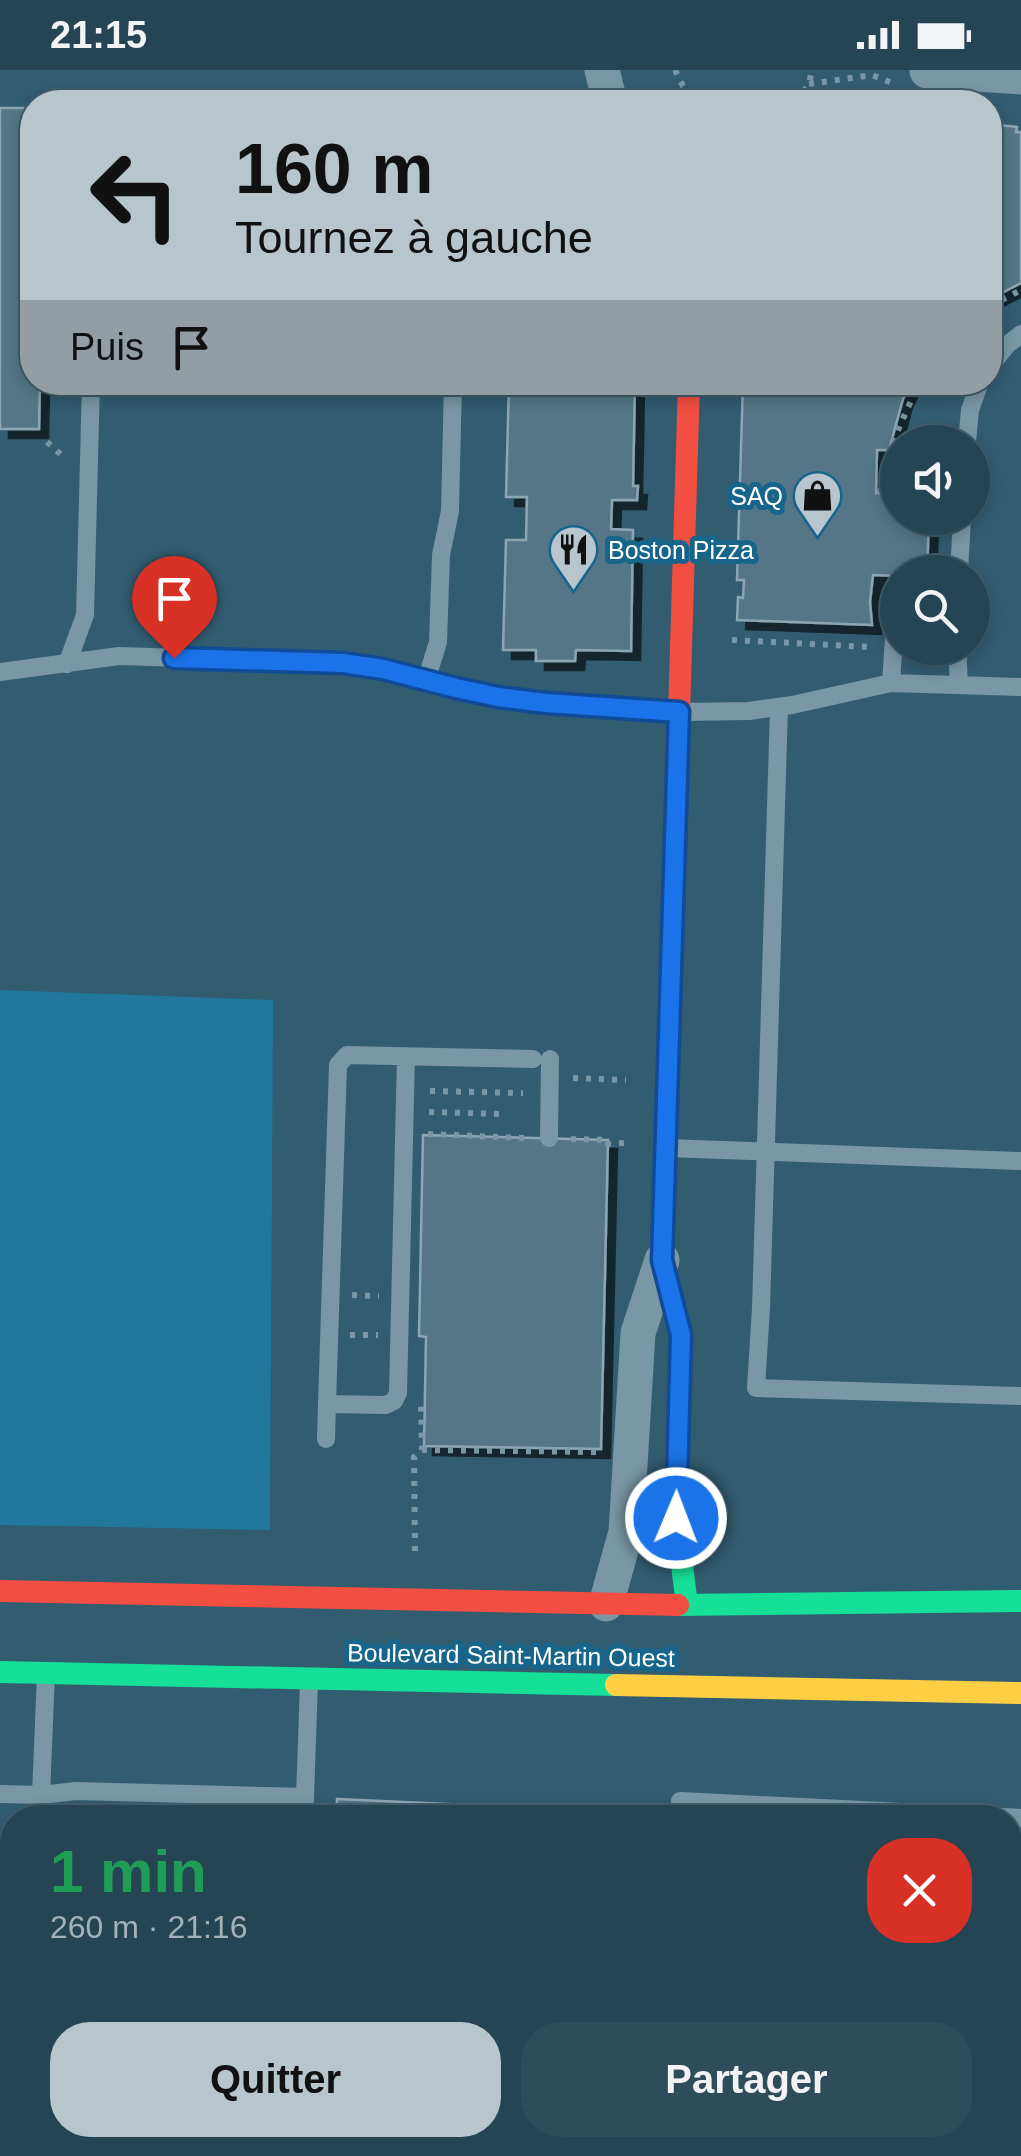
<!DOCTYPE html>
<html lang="fr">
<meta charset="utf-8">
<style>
:root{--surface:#264554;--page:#2e4c5a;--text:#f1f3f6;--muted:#a4b1b8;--line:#425d6b;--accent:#b7c6cd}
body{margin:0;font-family:Arial,sans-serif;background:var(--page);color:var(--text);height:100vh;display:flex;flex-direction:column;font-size:38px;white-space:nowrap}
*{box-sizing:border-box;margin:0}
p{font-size:32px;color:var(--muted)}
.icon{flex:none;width:55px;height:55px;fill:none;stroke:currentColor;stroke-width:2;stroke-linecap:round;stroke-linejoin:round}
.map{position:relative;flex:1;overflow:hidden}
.drawer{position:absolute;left:0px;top:1735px;width:1022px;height:352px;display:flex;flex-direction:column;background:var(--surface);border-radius:40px 40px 0 0;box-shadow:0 5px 15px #0003,0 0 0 2px var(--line)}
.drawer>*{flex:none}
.guide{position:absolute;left:20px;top:20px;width:982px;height:305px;border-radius:40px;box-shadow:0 5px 15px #0003,0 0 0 2px var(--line);background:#b7c6cd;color:#111;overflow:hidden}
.controls{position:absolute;left:880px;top:355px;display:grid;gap:20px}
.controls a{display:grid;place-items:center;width:110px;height:110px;border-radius:50%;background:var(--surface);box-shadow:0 5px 15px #0003,0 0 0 2px var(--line);font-size:50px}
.pin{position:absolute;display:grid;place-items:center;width:85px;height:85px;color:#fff;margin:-102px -42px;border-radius:50% 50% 50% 0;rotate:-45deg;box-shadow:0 0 10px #0007}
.pin .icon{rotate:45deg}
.me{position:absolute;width:110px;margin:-55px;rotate:1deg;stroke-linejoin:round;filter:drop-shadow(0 0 8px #0008)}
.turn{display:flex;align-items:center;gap:35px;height:210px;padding:0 50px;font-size:45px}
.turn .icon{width:130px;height:130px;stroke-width:2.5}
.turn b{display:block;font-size:70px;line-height:85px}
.then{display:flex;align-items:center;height:95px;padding:0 50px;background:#0003;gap:20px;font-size:38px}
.round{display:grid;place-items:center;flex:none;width:105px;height:105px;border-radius:40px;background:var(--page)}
.head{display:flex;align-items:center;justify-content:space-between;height:170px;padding:0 50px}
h1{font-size:60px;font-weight:700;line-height:75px;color:#1e9e55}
.button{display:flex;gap:20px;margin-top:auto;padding:20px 50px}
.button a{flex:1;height:115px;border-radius:40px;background:var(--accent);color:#111;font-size:40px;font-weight:700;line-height:115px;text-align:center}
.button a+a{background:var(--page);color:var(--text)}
.status{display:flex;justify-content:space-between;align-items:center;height:70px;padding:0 50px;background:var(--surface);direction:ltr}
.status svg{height:28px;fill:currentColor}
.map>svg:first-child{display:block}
.green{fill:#22779d}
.building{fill:#557686;stroke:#8da6b3;stroke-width:2.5;filter:url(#shadow)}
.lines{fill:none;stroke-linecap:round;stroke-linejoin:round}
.path{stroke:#7997a5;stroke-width:6;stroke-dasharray:5 8;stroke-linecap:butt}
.lane{stroke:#7997a5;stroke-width:18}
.street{stroke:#7997a5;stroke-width:35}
.fast{stroke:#16e098;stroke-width:22}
.slow{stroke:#ffcf43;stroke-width:22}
.jam{stroke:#f24e42;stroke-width:22}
.route-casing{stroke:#114b97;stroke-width:25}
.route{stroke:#1a73e8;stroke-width:18}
.labels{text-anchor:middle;stroke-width:10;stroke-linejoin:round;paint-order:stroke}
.poi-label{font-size:25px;fill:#fff;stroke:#17658b;text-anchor:end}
.street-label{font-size:25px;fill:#fff;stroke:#17658b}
</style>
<div class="status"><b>21:15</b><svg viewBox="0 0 49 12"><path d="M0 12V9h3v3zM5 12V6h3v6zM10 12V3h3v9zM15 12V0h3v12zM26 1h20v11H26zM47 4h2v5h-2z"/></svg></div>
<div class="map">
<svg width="1021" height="2086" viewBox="0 0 1021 2086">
<defs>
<filter id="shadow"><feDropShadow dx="9" dy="9" stdDeviation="0" flood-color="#0009"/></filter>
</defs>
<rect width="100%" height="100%" fill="#325c70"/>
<path class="green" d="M0,920L273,930L270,1460L0,1455Z"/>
<path class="building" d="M0,38H32V312H40L39,359H0Z
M990,54L1017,57L1016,62H1021V213L990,229Z
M509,312H635L633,416H638L637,430H612L611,459L633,460L631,581L576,580L575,591H536V580H503L506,470H526L527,427H506Z
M743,312H911L903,329L889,380H877L876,423H898V448H929L927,502H898V506L873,505L870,532L872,555L737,550L738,527L743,528L744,510H737Z
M423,1065L608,1070L601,1379L424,1376L426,1267L419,1266Z
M337,1729L645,1743V1748H336Z
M96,2075H254V2086H96Z
M332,2075H641V2086H331Z"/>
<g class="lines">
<path class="path" d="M675,0L683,16L702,32
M809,14L872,5L892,13
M796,32L809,14L812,0
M990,236L1021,220
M47,372L65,388
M880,423C885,384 903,348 920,312
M732,570L871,577
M573,1008L626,1010
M430,1021L523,1023
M429,1042L500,1044
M428,1064L524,1068
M571,1069L608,1070V1074L625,1073
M352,1225L379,1226
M350,1265H378
M422,1380L601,1382
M415,1481L414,1387L422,1380L421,1336"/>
<path class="lane" d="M990,296L1007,275L1021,264
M945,372L967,368
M967,372L970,340L980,312
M959,502L962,448
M957,578L959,614
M67,594L85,545L91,312
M0,602L119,586L343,593L383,599L455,619L498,627L546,633L679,642L749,641L792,635L891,613L1021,617
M426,611L438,572L441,485L450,441L453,312
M891,613L898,509
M779,637L761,1238L756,1318L1021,1326
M406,986L398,1323L394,1331L386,1335L327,1334L338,995L347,985L533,989
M549,1068L550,989
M667,1078L1021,1091
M326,1369L327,1334
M0,1724L41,1725L46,1604
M305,1727L309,1613
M47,1748L41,1725L76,1721L305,1727L304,1748
M680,1748V1731L1021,1748
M1010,1807L1021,1808
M46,2075V2086
M962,2075L987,2081L997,2086
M275,2086V2075
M833,2086L845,2075"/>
<path class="street" d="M602,0L610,32
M927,1L1021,7
M606,1534L626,1462L638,1263L662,1190"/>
<path class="fast" d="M670,945L662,1189L681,1265L676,1447L687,1535
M678,1535L1021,1531
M0,1602L616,1615"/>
<path class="slow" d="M616,1615L1021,1623"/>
<path class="jam" d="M670,945L689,312
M0,1521L678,1535"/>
</g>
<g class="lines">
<defs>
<path id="route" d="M174,588L343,593L383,599L456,618L498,627L546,633L679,642L662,1190L681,1265L676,1448"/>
</defs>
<use href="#route" class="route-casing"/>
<use href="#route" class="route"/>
</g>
<defs>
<symbol id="shop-pin" viewBox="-11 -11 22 30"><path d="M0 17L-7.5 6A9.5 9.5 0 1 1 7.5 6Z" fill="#b7c6cd" stroke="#17658b"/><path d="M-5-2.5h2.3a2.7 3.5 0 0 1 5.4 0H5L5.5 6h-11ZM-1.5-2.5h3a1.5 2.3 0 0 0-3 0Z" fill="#111"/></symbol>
<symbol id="restaurant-pin" viewBox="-11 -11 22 30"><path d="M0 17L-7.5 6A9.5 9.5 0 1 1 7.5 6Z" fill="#b7c6cd" stroke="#17658b"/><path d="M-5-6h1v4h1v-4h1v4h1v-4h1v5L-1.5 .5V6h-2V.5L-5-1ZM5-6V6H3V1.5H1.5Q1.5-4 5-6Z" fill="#111"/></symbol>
</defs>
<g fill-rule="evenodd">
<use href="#shop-pin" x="790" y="398" width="55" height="75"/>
<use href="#restaurant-pin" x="546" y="452" width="55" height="75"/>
</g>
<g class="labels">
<g class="poi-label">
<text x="783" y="435">SAQ</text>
<text x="608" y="489" text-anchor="start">Boston Pizza</text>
</g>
<g class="street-label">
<text transform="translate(511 1585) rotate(1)" y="9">Boulevard Saint-Martin Ouest</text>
</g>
</g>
</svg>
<div class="controls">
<a><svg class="icon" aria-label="sound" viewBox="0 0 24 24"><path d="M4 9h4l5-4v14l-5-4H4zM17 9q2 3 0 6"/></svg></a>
<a><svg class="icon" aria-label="search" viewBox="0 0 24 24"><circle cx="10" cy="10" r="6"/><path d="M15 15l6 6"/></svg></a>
</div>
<div class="pin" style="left:174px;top:588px;background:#d93025"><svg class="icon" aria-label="arrive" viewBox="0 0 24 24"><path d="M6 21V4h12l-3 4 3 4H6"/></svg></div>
<svg class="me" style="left:676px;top:1448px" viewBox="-20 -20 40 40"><circle r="17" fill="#1a73e8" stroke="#fff" stroke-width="3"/><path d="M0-11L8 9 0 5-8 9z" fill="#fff"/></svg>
<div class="guide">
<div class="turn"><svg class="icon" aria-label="left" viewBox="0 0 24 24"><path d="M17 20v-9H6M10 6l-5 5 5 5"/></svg><div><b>160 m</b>Tournez à gauche</div></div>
<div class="then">Puis<svg class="icon" aria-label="arrive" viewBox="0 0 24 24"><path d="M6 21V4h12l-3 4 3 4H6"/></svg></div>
</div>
<section class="drawer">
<div class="head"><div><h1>1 min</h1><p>260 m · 21:16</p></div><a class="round" style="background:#d93025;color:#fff"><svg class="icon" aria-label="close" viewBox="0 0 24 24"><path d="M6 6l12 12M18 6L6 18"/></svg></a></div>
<div class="button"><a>Quitter</a><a>Partager</a></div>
</section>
</div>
